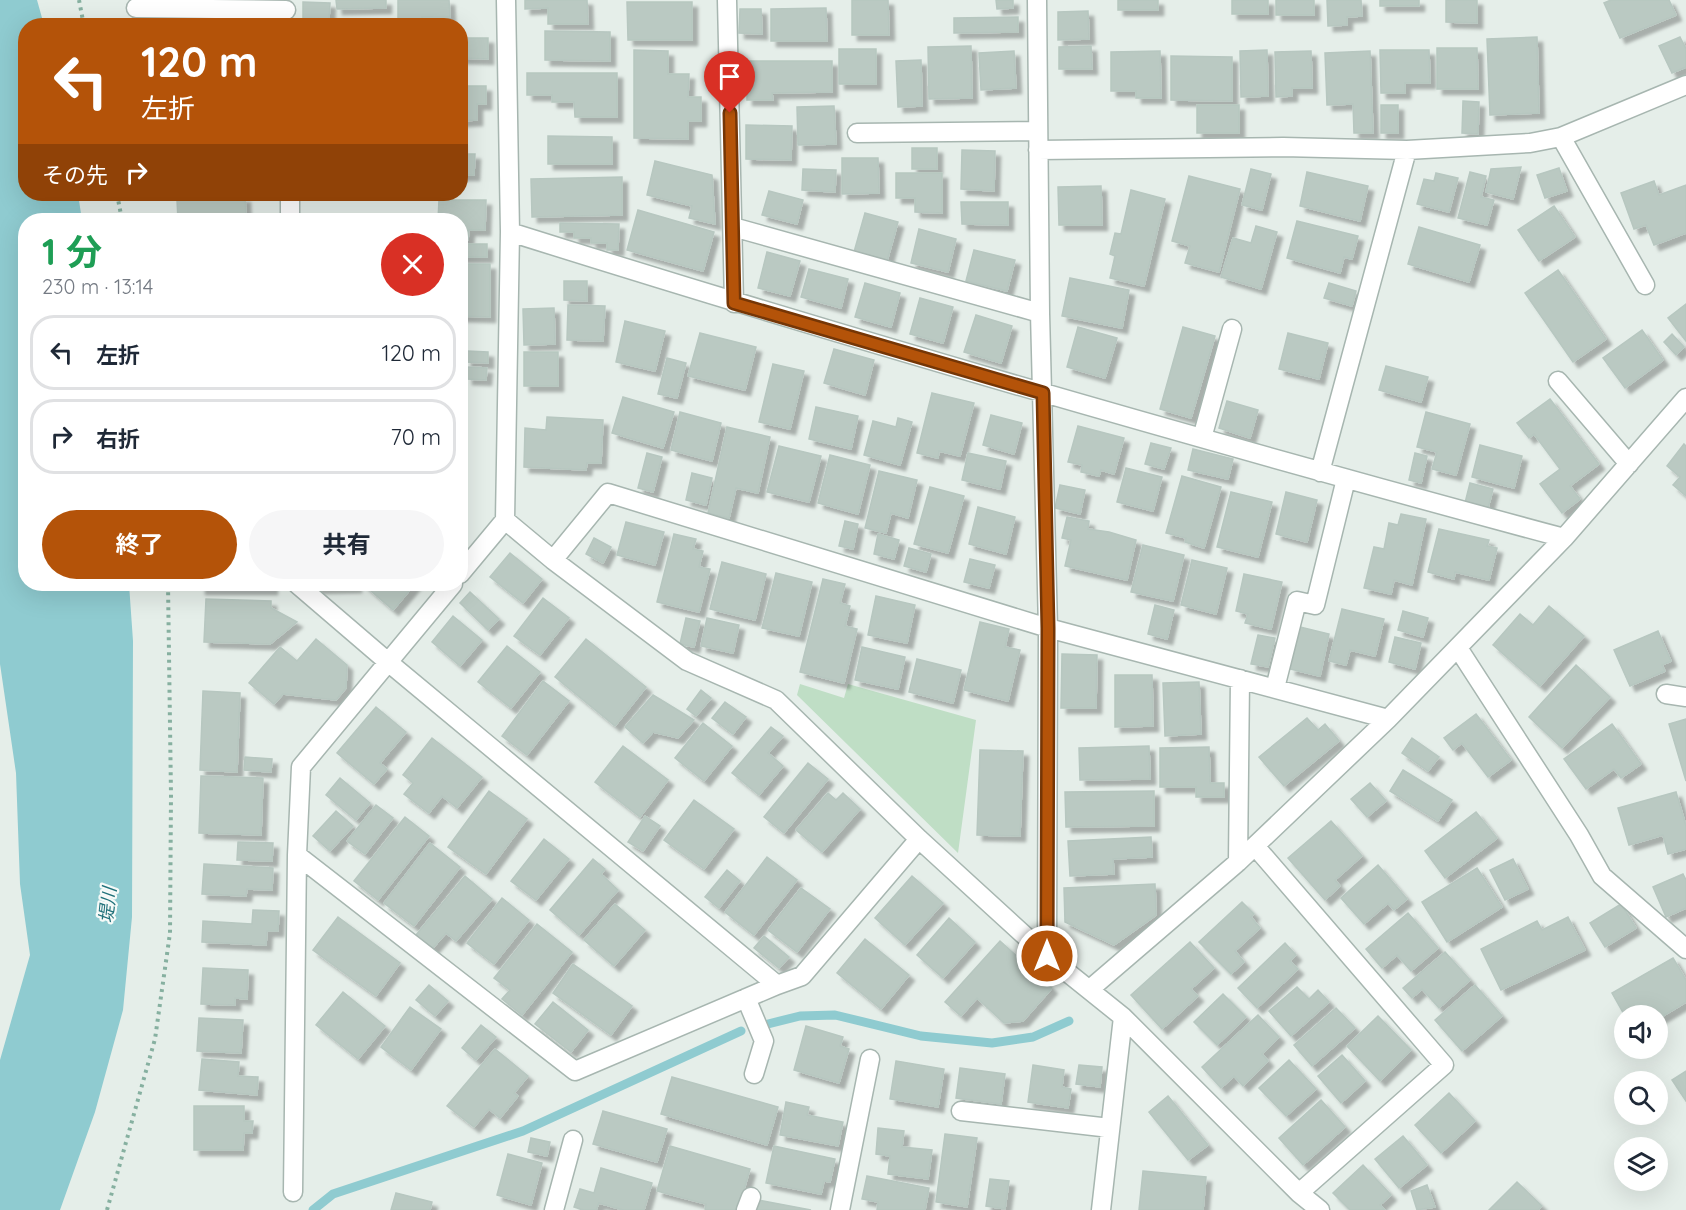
<!DOCTYPE html>
<html lang="ja">
<meta charset="utf-8">
<style>
:root{--surface:#fff;--page:#f6f6f7;--text:#1f2937;--muted:#747a83;--line:#e0e1e3;--accent:#b45309}
body{margin:0;font-family:Quicksand,"Noto Sans JP",sans-serif;background:var(--page);color:var(--text);height:100vh;display:flex;flex-direction:column;font-size:22px;white-space:nowrap}
*{box-sizing:border-box;margin:0}
p{font-size:20px;color:var(--muted)}
.icon{flex:none;width:33px;height:33px;fill:none;stroke:currentColor;stroke-width:2;stroke-linecap:round;stroke-linejoin:round}
.map{position:relative;flex:1;overflow:hidden}
.details{position:absolute;left:18px;top:213px;width:450px;height:378px;display:flex;flex-direction:column;background:var(--surface);border-radius:24px;box-shadow:0 6px 24px #0002}
.details>*{flex:none}
.guide{position:absolute;left:18px;top:18px;width:450px;height:183px;border-radius:24px;box-shadow:0 6px 24px #0002;background:#b45309;color:#fff;overflow:hidden}
.fabs{position:absolute;left:1614px;top:1005px;display:grid;gap:12px}
.fabs a{display:grid;place-items:center;width:54px;height:54px;border-radius:50%;background:var(--surface);box-shadow:0 6px 24px #0002;font-size:30px}
.pin{position:absolute;display:grid;place-items:center;width:51px;height:51px;color:#fff;margin:-62px -26px;border-radius:50% 50% 50% 0;rotate:-45deg;box-shadow:0 0 6px #0007}
.pin .icon{rotate:45deg}
.me{position:absolute;width:66px;margin:-33px;rotate:0deg;stroke-linejoin:round;filter:drop-shadow(0 0 4px #0008)}
.turn{display:flex;align-items:center;gap:21px;height:126px;padding:0 24px;font-size:27px}
.turn .icon{width:78px;height:78px;stroke-width:2.5}
.turn b{display:block;font-size:42px;line-height:51px}
.then{display:flex;align-items:center;height:57px;padding:0 24px;background:#0003;gap:12px;font-size:22px}
.round{display:grid;place-items:center;flex:none;width:63px;height:63px;border-radius:32px;background:var(--page)}
.summary{display:flex;align-items:center;justify-content:space-between;height:102px;padding:0 24px}
h1{font-size:36px;font-weight:700;line-height:45px;color:#1e9e55}
.button{display:flex;gap:12px;margin-top:auto;padding:12px 24px}
.button a{flex:1;height:69px;border-radius:36px;background:var(--accent);color:#fff;font-size:24px;font-weight:700;line-height:69px;text-align:center}
.button a+a{background:var(--page);color:var(--text)}
ul{padding:0;list-style:none}
li{display:flex;align-items:center;gap:18px;height:75px;margin:0 12px 9px;padding:0 12px;border:3px solid var(--line);border-radius:24px}
li div{flex:1}
li b{display:block;font-size:22px}
li em{font-style:normal}
.map>svg:first-child{display:block}
.green{fill:#bfdec5}
.water{fill:#8fcbd0}
.lines{fill:none;stroke-linecap:round;stroke-linejoin:round}
.stream{stroke:#8fcbd0;stroke-width:9}
.building{fill:#bac9c2;stroke:#b7c7c0;stroke-width:1.5;filter:url(#shadow)}
.minor-casing{stroke:#a7b6b0;stroke-width:21}
.path{stroke:#86b0a0;stroke-width:4;stroke-dasharray:3 4.5;stroke-linecap:butt}
.minor{stroke:#fff;stroke-width:18}
.route-casing{stroke:#753606;stroke-width:15}
.route{stroke:#b45309;stroke-width:10}
.labels{text-anchor:middle;stroke-width:4.5;stroke-linejoin:round;paint-order:stroke}
.water-label{font-size:18px;font-style:italic;fill:#20717a;stroke:#f6faf8}
</style>
<div class="map">
<svg width="1686" height="1210" viewBox="0 0 1686 1210">
<defs>
<filter id="shadow"><feDropShadow dx="5.5" dy="5.5" stdDeviation="1.5" flood-color="#0004"/></filter>
</defs>
<rect width="100%" height="100%" fill="#e5eee9"/>
<path class="green" d="M800,684L844,698L848,684L976,720L958,853L797,695Z"/>
<path class="water" d="M0,0H37L44,25L26,26V194H78L82,220H26V584H129L133,641L132,917L123,1010L95,1112L60,1210H0V1060L30,955L20,884L16,773L0,664Z"/>
<g class="lines">
<path class="stream" d="M768,1024L800,1016L835,1015L921,1036L992,1043L1033,1037L1069,1021
M313,1210L333,1194L523,1131L741,1031"/>
</g>
<path class="building" d="M336,0H386V8L337,9Z
M398,0H449L450,17H422V26H398Z
M525,0H587L588,24H548V8L525,9Z
M852,0H888L889,35H852Z
M996,0H1013V8L997,9Z
M1118,0H1158V10H1118Z
M1232,0H1268V14H1232Z
M1276,0H1314V15H1276Z
M1327,0H1361L1362,16L1347,17V25L1328,26Z
M1380,0H1419V6H1380Z
M1446,0H1477V23L1446,22Z
M1611,0H1669L1676,15L1620,38L1604,3Z
M303,2L330,3L329,19L303,18Z
M627,2H692V40H628Z
M826,8L827,41H771V9Z
M740,9H761L762,34L739,33Z
M1088,11L1089,39L1058,40V12Z
M1018,17V32L954,33V18Z
M545,31L610,32V61L545,60Z
M1537,37L1539,113L1490,115L1487,39Z
M1680,37L1686,49V67L1672,73L1659,46Z
M460,38H488V59L460,58Z
M971,46L972,98L929,99L928,47Z
M1091,46L1092,69H1059V47Z
M1437,48H1477L1478,89H1437Z
M839,49H876V84H839Z
M634,50L668,51V74H689L688,97H701V121H688V139L634,138Z
M1267,50L1268,96L1241,97L1240,51Z
M1380,50H1429L1430,83H1405V93H1381Z
M1014,51L1016,88L981,90L979,53Z
M1160,51L1161,98H1136V91H1111V52Z
M1311,51L1312,88H1292V96L1276,97L1275,52Z
M1370,51L1373,133H1354L1353,104L1327,105L1325,53Z
M1171,56L1232,57V101L1171,100Z
M921,60L922,106L898,107L896,61Z
M747,61H832V92L772,93L773,100H747Z
M527,73H617V117H575L574,102H552V95H527Z
M460,86H486V104H477V120L460,121Z
M1463,101L1479,102L1478,134L1462,133Z
M1197,105H1239V133H1197Z
M1381,105H1398V133H1381Z
M834,106L836,144L798,145L797,107Z
M746,125L792,126L791,160L746,159Z
M548,136L612,137V164H548Z
M460,140L461,154H475L474,175H460Z
M912,148H937V169H912Z
M962,150L995,151L994,191L961,189Z
M842,158H878L879,193L842,194Z
M655,161L712,175L715,224L689,218L692,206L647,195Z
M1521,167L1513,199L1486,192L1491,169Z
M1559,168L1567,191L1545,198L1537,175Z
M803,169L836,170L835,192L802,190Z
M1251,169L1271,174L1262,210L1242,205Z
M1307,172L1368,186L1360,221L1300,206Z
M1470,172L1486,176L1481,197L1494,200L1487,225L1458,218Z
M896,173H942V213L915,212V198H896Z
M1436,173L1458,178L1449,212L1417,204L1424,179L1434,181Z
M1189,176L1240,189L1219,272L1185,263L1190,246L1172,241Z
M622,177V215L532,217L531,179Z
M1654,181L1659,195L1686,185V233L1654,245L1646,225L1634,229L1621,193Z
M1101,186L1102,225H1059L1058,187Z
M1131,190L1165,199L1144,286L1110,278L1115,256L1110,254L1115,233L1121,234Z
M769,191L803,200L797,224L762,215Z
M245,197L246,220H178L177,200Z
M439,200H486L485,230H469L468,240L460,239V220H438Z
M961,202H1008V225L962,224Z
M1554,206L1575,237L1539,261L1518,230Z
M638,210L714,232L703,271L627,250Z
M865,213L898,222L887,261L854,252Z
M394,216H424V220H394Z
M1297,221L1358,236L1352,259L1344,257L1340,273L1287,258Z
M560,223L619,224L618,250H607V243H591V238H574V232H560Z
M1256,226L1277,232L1261,289L1221,277L1233,238L1251,243Z
M1419,227L1480,245L1469,282L1408,264Z
M919,229L956,239L948,272L911,263Z
M460,244H487V257H460Z
M974,250L1015,260L1007,291L966,281Z
M767,252L800,261L790,296L758,288Z
M460,264H490V317L460,316Z
M809,269L848,279L841,308L801,297Z
M1558,270L1606,339L1573,362L1525,293Z
M1070,278L1129,290L1122,328L1062,316Z
M564,281H587V301L564,300Z
M865,283L900,293L891,327L855,317Z
M1329,283L1356,291L1352,306L1324,298Z
M920,298L953,307L943,343L910,334Z
M1686,304V341L1668,318Z
M568,305L605,306L603,341L567,340Z
M554,308L555,344L524,345L523,309Z
M976,315L1012,326L1001,363L964,352Z
M625,321L665,331L655,371L616,362Z
M1078,327L1117,338L1105,378L1067,367Z
M1183,327L1215,336L1191,418L1160,409Z
M1642,330L1663,360L1625,388L1603,358Z
M700,333L756,347L745,390L688,376Z
M1288,333L1328,343L1319,379L1279,369Z
M1672,334L1684,347L1676,355L1664,342Z
M834,349L874,360L865,395L824,383Z
M467,351L488,352V363L466,362Z
M524,352H558V386H524Z
M667,358L686,363L677,398L658,394Z
M773,364L804,371L790,429L759,422Z
M1386,366L1428,377L1421,402L1379,390Z
M467,367L487,368L486,380L467,379Z
M932,393L974,403L960,456L939,451L938,458L917,453Z
M623,397L674,412L663,448L612,433Z
M1550,399L1599,464L1570,486L1580,499L1562,513L1540,484L1560,469L1534,434L1529,438L1517,423Z
M1227,401L1258,410L1250,438L1219,428Z
M816,407L858,416L851,449L809,439Z
M680,412L721,423L712,461L671,450Z
M1426,412L1470,424L1456,475L1432,469L1437,452L1417,447Z
M991,415L1022,423L1014,454L983,445Z
M547,417L603,420L601,463H587L586,470L524,467L525,428L546,430Z
M898,418L912,422L900,465L864,455L873,421L896,427Z
M1078,426L1124,438L1114,474L1101,470L1099,476L1081,472L1082,465L1068,462Z
M727,427L770,437L758,493L736,488L729,518L708,513Z
M1151,443L1171,448L1164,469L1145,464Z
M1684,444L1686,446V496L1673,485L1680,477L1667,466Z
M1480,445L1522,456L1514,488L1472,477Z
M779,446L821,456L809,502L767,492Z
M1193,449L1233,459L1228,479L1188,470Z
M647,453L662,457L653,492L638,488Z
M968,453L1006,461L1000,489L962,480Z
M1415,453L1427,456L1421,483L1409,480Z
M830,455L870,465L858,514L818,503Z
M1126,468L1162,477L1153,511L1117,502Z
M879,471L917,480L908,518L891,513L886,533L865,528Z
M692,473L712,478L706,505L686,500Z
M1182,476L1221,487L1204,548L1185,542L1186,538L1166,533Z
M1470,483L1493,489L1488,508L1465,503Z
M1060,485L1085,490L1080,514L1055,508Z
M930,487L964,496L948,553L914,544Z
M1231,492L1272,502L1258,557L1217,547Z
M1286,492L1317,500L1307,542L1276,534Z
M978,507L1015,517L1006,554L969,544Z
M1401,514L1426,519L1412,585L1394,580L1391,594L1364,588L1374,547L1384,549L1389,523L1398,525Z
M1067,517L1089,521L1088,529L1109,532L1136,540L1127,580L1065,566L1071,540L1062,538Z
M845,521L858,524L853,549L839,546Z
M626,522L664,532L655,565L617,555Z
M1439,529L1489,540L1487,546L1497,548L1489,580L1455,572L1454,579L1428,572Z
M674,534L696,539L693,549L703,551L699,567L710,569L699,612L657,602Z
M878,534L899,540L894,559L874,554Z
M594,538L611,547L603,563L586,554Z
M1143,545L1184,555L1173,601L1131,592Z
M909,548L931,554L926,572L904,566Z
M510,553L542,579L523,603L490,577Z
M970,559L995,565L989,588L964,582Z
M1192,560L1227,568L1216,614L1181,605Z
M722,562L766,574L755,620L710,609Z
M776,573L812,582L799,636L762,628Z
M1244,574L1282,582L1271,629L1245,623L1248,614L1236,611Z
M823,579L845,584L840,603L850,606L845,626L857,629L844,683L800,672Z
M200,584H272V589H200Z
M315,584H356V587L316,588Z
M363,584H415L393,610Z
M470,592L499,619L488,630L460,603Z
M876,596L915,605L907,643L868,635Z
M543,598L569,618L540,655L514,636Z
M206,599L271,601V608L297,622L270,644L204,642Z
M1155,605L1174,610L1167,639L1148,634Z
M1549,606L1584,636L1540,686L1493,645L1520,614L1533,625Z
M1342,609L1384,619L1375,656L1350,650L1346,665L1329,661Z
M1403,611L1428,618L1423,637L1398,630Z
M453,616L482,640L460,666L432,642Z
M686,618L700,621L694,647L680,644Z
M707,618L739,625L733,653L701,646Z
M980,622L1009,629L1005,647L1020,650L1008,701L964,690Z
M1300,627L1329,634L1320,676L1290,669Z
M1658,631L1671,661L1662,665L1665,671L1630,686L1614,650Z
M1258,635L1275,638L1268,667L1251,664Z
M1395,637L1421,643L1415,669L1389,662Z
M316,639L347,665L346,688L336,700L283,694L274,704L249,683L280,647L297,661Z
M586,639L646,687L615,726L555,677Z
M507,646L540,672L511,708L478,682Z
M862,647L905,657L898,689L855,680Z
M1062,654L1097,655L1096,708H1061Z
M917,659L961,670L953,703L909,692Z
M1576,665L1610,697L1562,748L1529,717Z
M1115,675H1152L1153,726L1115,727Z
M543,681L569,701L527,755L502,736Z
M1199,682L1201,734L1165,736L1163,683Z
M701,690L711,698L696,716L687,709Z
M203,691L240,693L237,772L200,770Z
M653,695L694,720L678,738L653,732L643,743L625,727Z
M725,702L746,717L733,734L712,718Z
M376,707L406,732L380,763L387,769L374,784L337,753Z
M1476,714L1511,760L1488,777L1462,743L1453,750L1444,738Z
M1307,718L1318,730L1325,724L1339,741L1284,786L1259,757Z
M1686,719V781L1669,724Z
M703,723L732,746L704,781L675,758Z
M1612,724L1641,764L1621,778L1614,769L1586,789L1564,759Z
M771,727L783,736L768,753L783,766L759,795L732,773Z
M432,738L482,777L457,808L442,796L429,813L404,794L413,783L403,775Z
M1412,738L1439,757L1428,771L1402,753Z
M623,746L668,780L640,817L595,782Z
M1149,746L1150,779L1080,780L1079,748Z
M1209,747L1210,783H1224V797H1196V787H1160V748Z
M980,750L1023,751L1020,836L977,835Z
M245,757L272,759L271,772L244,770Z
M808,763L828,779L784,833L764,817Z
M1403,770L1452,800L1438,821L1390,791Z
M201,776L263,778L261,835L199,833Z
M340,778L370,803L356,820L326,795Z
M1370,783L1386,801L1367,817L1351,799Z
M489,791L527,819L486,874L448,847Z
M1154,791V826L1066,827L1065,792Z
M1676,792L1686,826V849L1668,854L1663,835L1629,845L1618,808Z
M828,793L836,800L843,793L860,809L822,852L796,830Z
M694,800L734,829L704,869L664,840Z
M376,805L393,818L365,854L347,841Z
M336,811L353,826L330,851L313,836Z
M1476,812L1497,838L1445,878L1425,851Z
M645,816L660,826L643,851L628,842Z
M405,817L429,836L378,900L354,881Z
M1331,821L1362,856L1335,880L1340,886L1325,900L1288,858Z
M1151,837L1152,857L1113,859L1114,874L1070,876L1068,841Z
M544,839L569,859L536,900L511,881Z
M238,842L273,843L272,861L237,860Z
M430,843L460,867L414,926L384,903Z
M767,857L797,880L754,935L725,912Z
M593,859L605,869L601,874L618,890L579,935L550,910Z
M1513,859L1528,889L1505,900L1490,870Z
M204,864L273,868L272,890L247,889L246,896L202,894Z
M1378,865L1407,899L1394,910L1388,903L1364,924L1341,898Z
M1477,868L1502,907L1447,942L1422,902Z
M727,870L740,881L719,908L705,897Z
M1683,874L1686,880V908L1666,917L1653,887Z
M465,876L492,899L456,941L446,933L432,949L416,935Z
M912,876L943,903L905,945L875,918Z
M1155,884L1156,915L1114,945L1065,922L1064,888Z
M801,888L830,909L797,952L768,930Z
M502,898L529,920L494,964L467,943Z
M1242,902L1254,914L1251,917L1260,928L1235,951L1244,962L1231,974L1199,942Z
M615,904L645,930L614,966L584,940Z
M1621,904L1636,928L1605,947L1590,923Z
M253,910L279,911L278,931H267L266,945L202,942L203,921L252,924Z
M1408,913L1438,948L1411,971L1397,955L1382,968L1366,949Z
M338,917L400,963L376,996L313,950Z
M1568,917L1585,950L1501,990L1481,949L1537,921L1542,930Z
M949,918L975,942L943,978L917,955Z
M537,924L572,952L522,1015L502,999L510,990L494,978Z
M764,936L789,957L779,968L754,948Z
M865,939L909,975L881,1009L837,973Z
M1000,941L1052,988L1023,1021L1004,1023L977,998L961,1016L945,1002Z
M1190,942L1214,968L1191,989L1198,996L1162,1029L1131,995Z
M1285,943L1296,955L1290,961L1298,969L1257,1008L1238,988Z
M1445,952L1470,980L1439,1008L1422,989L1412,998L1403,988Z
M1673,958L1686,980V1002L1658,1019V1016H1625L1612,993Z
M573,964L632,1006L611,1035L553,993Z
M203,968L248,970L247,999L235,998V1005L201,1004Z
M429,985L448,1001L435,1016L416,1000Z
M1475,985L1502,1016L1462,1051L1435,1020Z
M1297,987L1309,999L1318,990L1329,1002L1291,1036L1269,1011Z
M343,992L385,1026L358,1059L316,1025Z
M1223,994L1246,1017L1217,1045L1194,1022Z
M553,1002L588,1030L571,1052L535,1024Z
M410,1007L441,1029L411,1070L381,1047Z
M1336,1008L1355,1028L1312,1066L1294,1045Z
M1258,1015L1279,1037L1262,1054L1268,1061L1243,1086L1234,1076L1221,1088L1202,1067Z
M1378,1016L1411,1050L1380,1081L1347,1046Z
M199,1018L243,1020L241,1053L197,1051Z
M481,1025L496,1037L476,1060L462,1048Z
M806,1026L843,1037L840,1046L849,1049L839,1083L794,1070Z
M495,1049L528,1076L514,1093L518,1096L500,1118L489,1109L474,1127L447,1106Z
M1342,1055L1365,1081L1341,1103L1318,1076Z
M202,1059L239,1062L238,1076L258,1077L257,1095L199,1090Z
M1289,1060L1316,1089L1286,1116L1259,1088Z
M896,1061L944,1069L938,1107L890,1099Z
M1033,1065L1064,1070L1062,1087L1071,1089L1068,1108L1028,1102Z
M1079,1065L1102,1067L1100,1087L1076,1084Z
M960,1068L1005,1074L1001,1104L956,1098Z
M1686,1071V1101L1672,1080Z
M672,1077L778,1107L767,1145L661,1114Z
M1449,1093L1475,1121L1441,1153L1415,1125Z
M1168,1096L1208,1145L1188,1160L1149,1112Z
M1321,1100L1345,1127L1303,1165L1279,1138Z
M786,1102L809,1107L807,1115L843,1122L838,1146L780,1135Z
M194,1106H244V1121H253L252,1133H244L243,1150H194Z
M603,1111L667,1129L657,1162L593,1144Z
M878,1128L904,1131L902,1147L932,1150L928,1179L888,1174L890,1156L876,1154Z
M945,1134L977,1138L967,1207L936,1202Z
M1403,1136L1427,1165L1399,1188L1375,1159Z
M531,1138L550,1142L547,1156L528,1152Z
M670,1146L750,1169L738,1210H707L705,1209L706,1204L657,1191Z
M774,1146L835,1159L830,1182L824,1181L821,1194L766,1183Z
M508,1154L542,1163L531,1205L497,1195Z
M1363,1165L1391,1195L1380,1205L1385,1210H1350L1333,1193Z
M601,1168L652,1183L644,1210H623L599,1203L596,1210H583L574,1207L580,1189L594,1193Z
M1143,1171L1206,1177L1203,1210H1139Z
M867,1176L929,1188L925,1210H877L878,1202L862,1199Z
M990,1179L1009,1181L1005,1209L986,1206Z
M1517,1182L1542,1206L1538,1210H1489Z
M1427,1185L1435,1207L1417,1210L1411,1191Z
M396,1193L432,1202L430,1210H391Z
M758,1200L811,1210H757Z"/>
<g class="lines">
<defs>
<path id="minor" d="M727,0L734,303
M1037,0L1040,313L1048,628L1047,956
M136,8L286,10
M857,133L1038,131
M1561,137L1645,285
M1038,150L1283,147L1407,150L1530,143L1561,137L1686,85
M290,194V220
M733,227L1040,313
M510,232C859,342 1211,443 1564,538
M1558,381L1629,464
M1202,438L1232,329
M1320,472L1407,150
M505,520L553,560L687,661L776,700L919,839L1047,956L1123,1017L1299,1193L1320,1210
M553,560L608,493L1048,628L1388,719
M460,574L505,520L510,232L506,0
M297,584L388,662L777,985
M453,584L301,767L297,855L575,1071L777,985L802,976L919,839
M1458,648L1579,835L1602,876L1686,949
M1275,688L1297,601L1315,605L1346,479
M1666,694L1686,697
M1255,846L1444,1065L1299,1193
M1238,862L1240,679
M1090,989L1238,862L1388,719L1564,538L1686,398
M746,998L764,1041L754,1074
M961,1111L1110,1128
M293,1192L297,855
M554,1210L573,1140
M746,1210L751,1197
M840,1210L870,1059
M1101,1210L1123,1017"/>
</defs>
<use href="#minor" class="minor-casing"/>
<path class="path" d="M79,0L84,26
M117,194L122,220
M107,1210L155,1039L170,933L171,795L168,584"/>
<use href="#minor" class="minor"/>
</g>
<g class="lines">
<defs>
<path id="route" d="M730,113L734,303L1043,393L1048,628L1047,956"/>
</defs>
<use href="#route" class="route-casing"/>
<use href="#route" class="route"/>
</g>
<g class="labels">
<g class="water-label">
<text transform="translate(108 905) rotate(-84)" y="6">堤川</text>
</g>
</g>
</svg>
<div class="fabs">
<a><svg class="icon" aria-label="sound" viewBox="0 0 24 24"><path d="M4 9h4l5-4v14l-5-4H4zM17 9q2 3 0 6"/></svg></a>
<a><svg class="icon" aria-label="search" viewBox="0 0 24 24"><circle cx="10" cy="10" r="6"/><path d="M15 15l6 6"/></svg></a>
<a><svg class="icon" aria-label="layers" viewBox="0 0 24 24"><path d="M12 4l9 5-9 5-9-5zM3 14l9 5 9-5"/></svg></a>
</div>
<div class="pin" style="left:730px;top:113px;background:#d93025"><svg class="icon" aria-label="arrive" viewBox="0 0 24 24"><path d="M6 21V4h12l-3 4 3 4H6"/></svg></div>
<svg class="me" style="left:1047px;top:956px" viewBox="-20 -20 40 40"><circle r="17" fill="#b45309" stroke="#fff" stroke-width="3"/><path d="M0-11L8 9 0 5-8 9z" fill="#fff"/></svg>
<div class="guide">
<div class="turn"><svg class="icon" aria-label="left" viewBox="0 0 24 24"><path d="M17 20v-9H6M10 6l-5 5 5 5"/></svg><div><b>120 m</b>左折</div></div>
<div class="then">その先<svg class="icon" aria-label="right" viewBox="0 0 24 24"><path d="M7 20v-9h11M14 6l5 5-5 5"/></svg></div>
</div>
<section class="details">
<div class="summary"><div><h1>1 分</h1><p>230 m · 13:14</p></div><a class="round" style="background:#d93025;color:#fff"><svg class="icon" aria-label="close" viewBox="0 0 24 24"><path d="M6 6l12 12M18 6L6 18"/></svg></a></div>
<ul>
<li><svg class="icon" aria-label="left" viewBox="0 0 24 24"><path d="M17 20v-9H6M10 6l-5 5 5 5"/></svg><div><b>左折</b></div><em>120 m</em></li>
<li><svg class="icon" aria-label="right" viewBox="0 0 24 24"><path d="M7 20v-9h11M14 6l5 5-5 5"/></svg><div><b>右折</b></div><em>70 m</em></li>
</ul>
<div class="button"><a>終了</a><a>共有</a></div>
</section>
</div>
